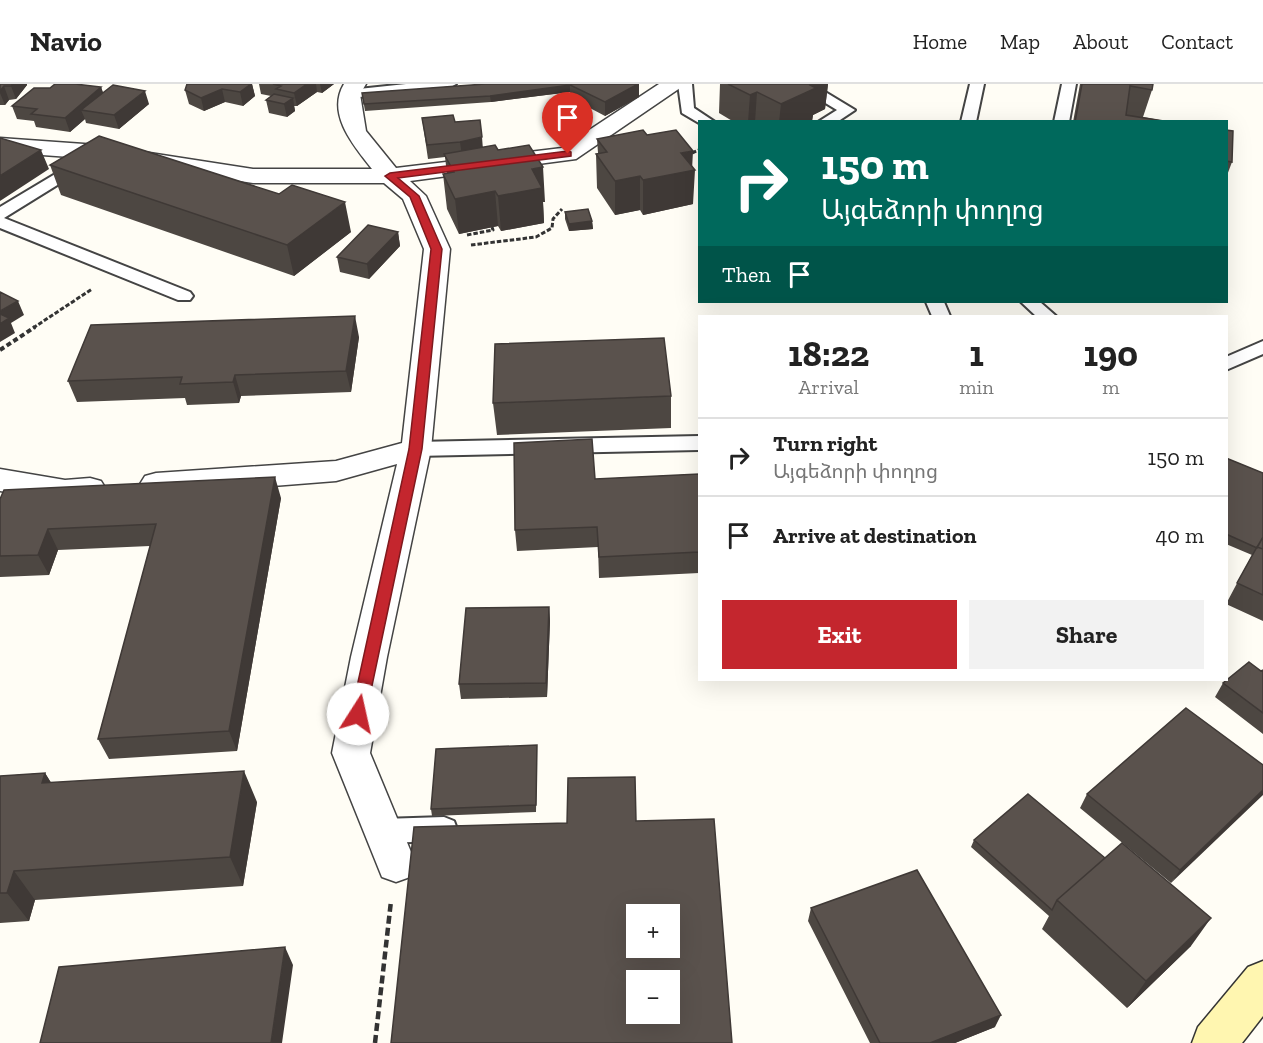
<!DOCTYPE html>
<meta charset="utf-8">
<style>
:root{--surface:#fff;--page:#f2f2f2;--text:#222;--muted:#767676;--line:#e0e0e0;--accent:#c4262e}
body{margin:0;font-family:"Zilla Slab","Noto Sans Armenian",serif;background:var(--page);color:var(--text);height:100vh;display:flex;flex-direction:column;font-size:22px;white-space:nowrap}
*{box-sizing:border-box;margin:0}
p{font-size:20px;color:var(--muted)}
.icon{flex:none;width:33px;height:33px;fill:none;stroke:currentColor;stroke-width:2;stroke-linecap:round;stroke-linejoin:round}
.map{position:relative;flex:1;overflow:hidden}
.sheet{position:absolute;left:698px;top:231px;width:530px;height:366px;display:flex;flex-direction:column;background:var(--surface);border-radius:0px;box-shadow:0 6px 24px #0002}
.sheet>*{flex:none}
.hud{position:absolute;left:698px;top:36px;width:530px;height:183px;border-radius:0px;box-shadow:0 6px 24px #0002;background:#00695c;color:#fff;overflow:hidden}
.controls{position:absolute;left:626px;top:820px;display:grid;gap:12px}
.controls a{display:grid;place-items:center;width:54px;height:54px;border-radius:0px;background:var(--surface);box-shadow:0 6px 24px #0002;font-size:30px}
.pin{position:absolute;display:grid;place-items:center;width:51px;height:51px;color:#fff;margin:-62px -26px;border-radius:50% 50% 50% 0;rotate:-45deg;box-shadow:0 0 6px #0007}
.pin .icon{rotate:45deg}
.me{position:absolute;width:66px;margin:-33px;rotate:10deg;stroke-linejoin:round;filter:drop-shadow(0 0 4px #0008)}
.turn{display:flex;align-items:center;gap:21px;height:126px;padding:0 24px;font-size:27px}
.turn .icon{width:78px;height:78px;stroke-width:2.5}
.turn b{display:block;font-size:42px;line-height:51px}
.then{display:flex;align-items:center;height:57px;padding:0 24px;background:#0003;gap:12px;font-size:22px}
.eta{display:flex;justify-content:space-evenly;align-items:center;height:102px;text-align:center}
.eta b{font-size:36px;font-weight:700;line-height:42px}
.primary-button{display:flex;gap:12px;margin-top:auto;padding:12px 24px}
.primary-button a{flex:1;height:69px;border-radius:0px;background:var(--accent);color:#fff;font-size:24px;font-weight:700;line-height:69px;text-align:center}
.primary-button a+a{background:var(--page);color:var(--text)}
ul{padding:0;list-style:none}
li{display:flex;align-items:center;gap:18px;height:78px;padding:0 24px;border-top:2px solid var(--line)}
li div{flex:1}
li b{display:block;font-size:22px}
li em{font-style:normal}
header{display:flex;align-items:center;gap:36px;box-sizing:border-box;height:84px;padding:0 30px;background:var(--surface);border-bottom:2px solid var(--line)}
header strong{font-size:28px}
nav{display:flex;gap:33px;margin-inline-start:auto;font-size:21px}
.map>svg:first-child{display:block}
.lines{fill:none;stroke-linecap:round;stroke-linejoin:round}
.lane-casing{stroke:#444;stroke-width:4}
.street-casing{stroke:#444;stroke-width:3}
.secondary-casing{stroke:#333;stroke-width:3}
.path-far2{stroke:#333;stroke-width:3;stroke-dasharray:4.5 2;stroke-linecap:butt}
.path-far1{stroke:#333;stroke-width:4;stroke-dasharray:5 3;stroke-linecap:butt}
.path{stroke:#333;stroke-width:4.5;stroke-dasharray:8 4;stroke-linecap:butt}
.lane{fill:#fff;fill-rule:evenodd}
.street{fill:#fff;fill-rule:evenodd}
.secondary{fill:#fff6b0;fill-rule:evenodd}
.wall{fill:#4d4742}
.shaded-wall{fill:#3f3936}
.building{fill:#5a524d;stroke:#3f3936;stroke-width:1.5;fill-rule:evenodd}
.route{fill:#c4262e;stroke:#7f191e;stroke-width:1.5}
</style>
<header>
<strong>Navio</strong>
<nav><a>Home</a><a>Map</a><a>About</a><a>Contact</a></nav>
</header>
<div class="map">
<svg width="1263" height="959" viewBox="0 0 1263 959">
<rect width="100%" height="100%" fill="#fffdf5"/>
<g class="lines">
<defs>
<path id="lane" d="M406,0H456L449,4L349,14L342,10L349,6Z
M678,0H692L694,24L715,38L699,39L682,29Z
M794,0H812L855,26L837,38H818L837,26Z
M970,0H984L976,38H961Z
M1062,0H1076L1069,38H1054Z
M82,74L88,76L90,79L88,82L4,134L190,208L193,212L190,216H178L0,144V123Z
M926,218H944L950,232H932Z
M1021,218H1040L1056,232H1036Z
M1263,257V270L1226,286V273Z
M699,352V366L416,372L409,370L406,365L409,360L416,358Z
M444,733L454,737L457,745L454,753L444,757L382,759L372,755L368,747L372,739L382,735Z"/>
<path id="street" d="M344,0H366L360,10L366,47L396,84L562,64L659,0H684L680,4L576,75L410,97L426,112L450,165L431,365L387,573L370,669L416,780L410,793L396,798L382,793L332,669L351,573L397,380L336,397L156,411L145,408L140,400L145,392L156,389L336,377L402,359L424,165L403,115L384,99H253L98,75L0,68V54L98,61L253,85H372C354,62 326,30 344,0Z
M0,385L65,396L90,394L101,397L106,405L101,413L65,418L0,407Z"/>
<path id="secondary" d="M1263,877V932L1242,959H1192L1198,943L1248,883Z"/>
</defs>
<use href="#lane" class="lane-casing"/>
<use href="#street" class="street-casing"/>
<use href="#secondary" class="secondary-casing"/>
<path class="path-far2" d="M692,69L699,66
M467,151L493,146L492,143
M471,161L536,153L552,144L553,135L562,125
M33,244L92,205"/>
<path class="path-far1" d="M0,266L35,243"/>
<path class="path" d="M375,959L391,817"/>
<use href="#lane" class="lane"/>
<use href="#street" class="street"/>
<use href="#secondary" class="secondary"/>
</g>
<path class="wall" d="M0,0L27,1L16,15L9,16L5,21H0Z
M252,0L255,12L243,22L225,18L204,27L189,20L185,6Z
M259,0H334L322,9L317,8L297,22H294L295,27L287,33L269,29L266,16L271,12L261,10Z
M485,0H639V13L605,32L571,14L570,8L491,18L365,27L362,9Z
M720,0H828L825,25L813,31L812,37L811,38H734L719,29Z
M1080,0H1153L1152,6L1143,33L1171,38H1073Z
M101,3L103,9L149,20L119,45L86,39L85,35L70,48L36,43L34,37L17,35L12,22Z
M422,34L455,38L483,63L498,66L545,118H543L544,139L501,147L498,142L459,150L447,125L443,90H447L445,73L428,75Z
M1226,46L1232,78L1226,94Z
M647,51L692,83L693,120L643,131L640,126L615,131L597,104L596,70L598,69L597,55Z
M50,81L279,110L351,148L294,192L61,111Z
M565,128L592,137L593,145L569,147L565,135Z
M398,148L400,162L369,195L340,188L337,173Z
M359,253L351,308L241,312L239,319L187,321L185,314L77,318L68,297Z
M671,312V344L497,351L493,319Z
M1226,374L1263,389V537L1226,520L1252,471L1226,460Z
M699,390V489L599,494L598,463L517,467L515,446L595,395Z
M281,414L237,667L109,675L98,655L150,462L58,466L49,491L0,493V415Z
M549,523L550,537L547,613L461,615L459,600Z
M1263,586V650L1215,613L1223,599L1261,587Z
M537,661L536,728L432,732L431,725Z
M1263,681L1171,799L1080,724L1087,710Z
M45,689L51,699L257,718L243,802L35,816L29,837L0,839V692Z
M974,756L1191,862L1127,924L1042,845L1049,832L971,763Z
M811,824L995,943L955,959H870L808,837Z"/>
<path class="shaded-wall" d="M13,0H27V1L16,15L11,2Z
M251,0H252L255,12L243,22L240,8Z
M307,0H316L317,8L297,22L294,9Z
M320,0H334L322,9Z
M638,0H639V13L605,32V18Z
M811,0H828L825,25L813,31L812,37L811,38H779L781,20Z
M570,1V8L491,18L490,12Z
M4,2L9,16L5,21L0,9V7Z
M101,3L106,17L81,26L85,35L70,48L65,34Z
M222,5L225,18L204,27L201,14Z
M145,7L149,20L119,45L114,31Z
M757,8L755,38H748L750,11Z
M293,14L295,27L287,33L284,20Z
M482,53L483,66L462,72L460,58Z
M41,66L49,85L0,117V92Z
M693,67L692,86H695L693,120L643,131V96L681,69Z
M543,83L545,118H543L544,139L501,147L498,112L532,85Z
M640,92V126L615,131V97Z
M495,107L498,142L459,150L455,115Z
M345,118L351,148L294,192L287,161Z
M592,137L593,145L569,147V140Z
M398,148L400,162L369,195L367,180Z
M18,217L24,231L11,239L15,249L0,258V227Z
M355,232L359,253L351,308L346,287Z
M235,291L241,312L239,319L233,298Z
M275,393L281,414L237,667L229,647Z
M48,445L58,466L49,491L38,471Z
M549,523L550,537L547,613L546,599Z
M244,687L257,718L243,802L230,773Z
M45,689L64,719L42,699Z
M1263,706V711L1171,799L1180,786Z
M14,787L35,816L29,837L7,809Z
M1211,834L1191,862L1127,924L1146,897Z
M285,863L293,881L282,959H271Z
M1001,931L995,943L955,959H930Z"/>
<path class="building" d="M0,0H13L11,2H4L0,7Z
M55,0H75L101,3L65,34L31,30L37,25L12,22L34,4H50Z
M187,0H251L240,8L222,5L201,14L185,6Z
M273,0H307L294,9L276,5L281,2Z
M485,0H572L570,1L490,12L364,20L362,9Z
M572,0H638L605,18L570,1Z
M728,0H811L810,1L816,4L781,20L757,8L750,11Z
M1082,0H1153L1152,6L1130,2L1126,31L1170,38H1075Z
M113,1L145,7L114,31L81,26Z
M274,10L293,14L284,20L266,16Z
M453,31L455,38L480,36L482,53L460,58L427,61L422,34Z
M643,46L647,51L676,46L693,67L681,69L695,86L643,96L640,92L615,97L596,70L607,68L597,55Z
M1226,46L1233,47L1232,78L1226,77Z
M99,52L279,110L292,101L345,118L287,161L50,81Z
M0,54L41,66L0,92Z
M495,61L498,66L529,61L543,83L532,85L542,104L498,112L495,107L455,115L443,90L454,88L444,70Z
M588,125L592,137L569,140L565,128Z
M368,141L398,148L367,180L337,173Z
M0,208L18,217L0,227Z
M0,230L9,234L0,240Z
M355,232L346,287L235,291L233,298L180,300L182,293L68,297L91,241Z
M664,254L671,312L493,319L495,260Z
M592,355L595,395L699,390V468L599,473L597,443L515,446L514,359Z
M1226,374L1263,389V453L1257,464L1226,450Z
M275,393L229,647L98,655L156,440L48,445L38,471L0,472V415L4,406Z
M1263,453V465L1257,463Z
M1257,463L1263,465V511L1237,499Z
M549,523L546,599L459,600L466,524Z
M1249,578L1261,587L1263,586V629L1223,599Z
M1186,624L1263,681V706L1180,786L1087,710Z
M537,661L536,721L431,725L436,665Z
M244,687L230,773L14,787L7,809H0V692L45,689L42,699Z
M635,693L636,737L714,735L732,959H391L414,743L567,739L568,694ZM636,831H669V864H636ZM636,897H669V930H636Z
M1028,710L1105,774L1057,816L1052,826L974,756Z
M1122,759L1211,834L1146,897L1057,816Z
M917,786L1001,931L930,959H880L811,824Z
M285,863L271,959H40L59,883Z"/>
<path class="route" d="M568,67L571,68V72L398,94L419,112L442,165L422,365L366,630L364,635L358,637L353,635L351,630L409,365L431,165L410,113L385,92L390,89Z"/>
</svg>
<div class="controls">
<a>+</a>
<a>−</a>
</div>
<div class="pin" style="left:568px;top:70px;background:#d93025"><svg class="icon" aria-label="arrive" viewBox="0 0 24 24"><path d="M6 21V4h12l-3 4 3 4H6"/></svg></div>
<svg class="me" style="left:358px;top:630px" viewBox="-20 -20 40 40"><circle r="19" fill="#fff"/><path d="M0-13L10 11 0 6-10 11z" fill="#c4262e"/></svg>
<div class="hud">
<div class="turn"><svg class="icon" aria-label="right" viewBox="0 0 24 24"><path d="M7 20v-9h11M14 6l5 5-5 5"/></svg><div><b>150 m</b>Այգեձորի փողոց</div></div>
<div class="then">Then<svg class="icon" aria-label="arrive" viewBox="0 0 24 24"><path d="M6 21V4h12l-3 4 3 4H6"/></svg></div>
</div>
<section class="sheet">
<div class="eta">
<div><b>18:22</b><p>Arrival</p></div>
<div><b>1</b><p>min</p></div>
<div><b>190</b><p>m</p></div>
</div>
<ul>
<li><svg class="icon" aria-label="right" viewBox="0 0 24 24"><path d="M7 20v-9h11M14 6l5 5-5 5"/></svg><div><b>Turn right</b><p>Այգեձորի փողոց</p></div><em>150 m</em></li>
<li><svg class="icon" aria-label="arrive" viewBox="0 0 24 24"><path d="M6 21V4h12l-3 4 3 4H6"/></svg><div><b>Arrive at destination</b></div><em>40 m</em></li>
</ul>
<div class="primary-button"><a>Exit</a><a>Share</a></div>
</section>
</div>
